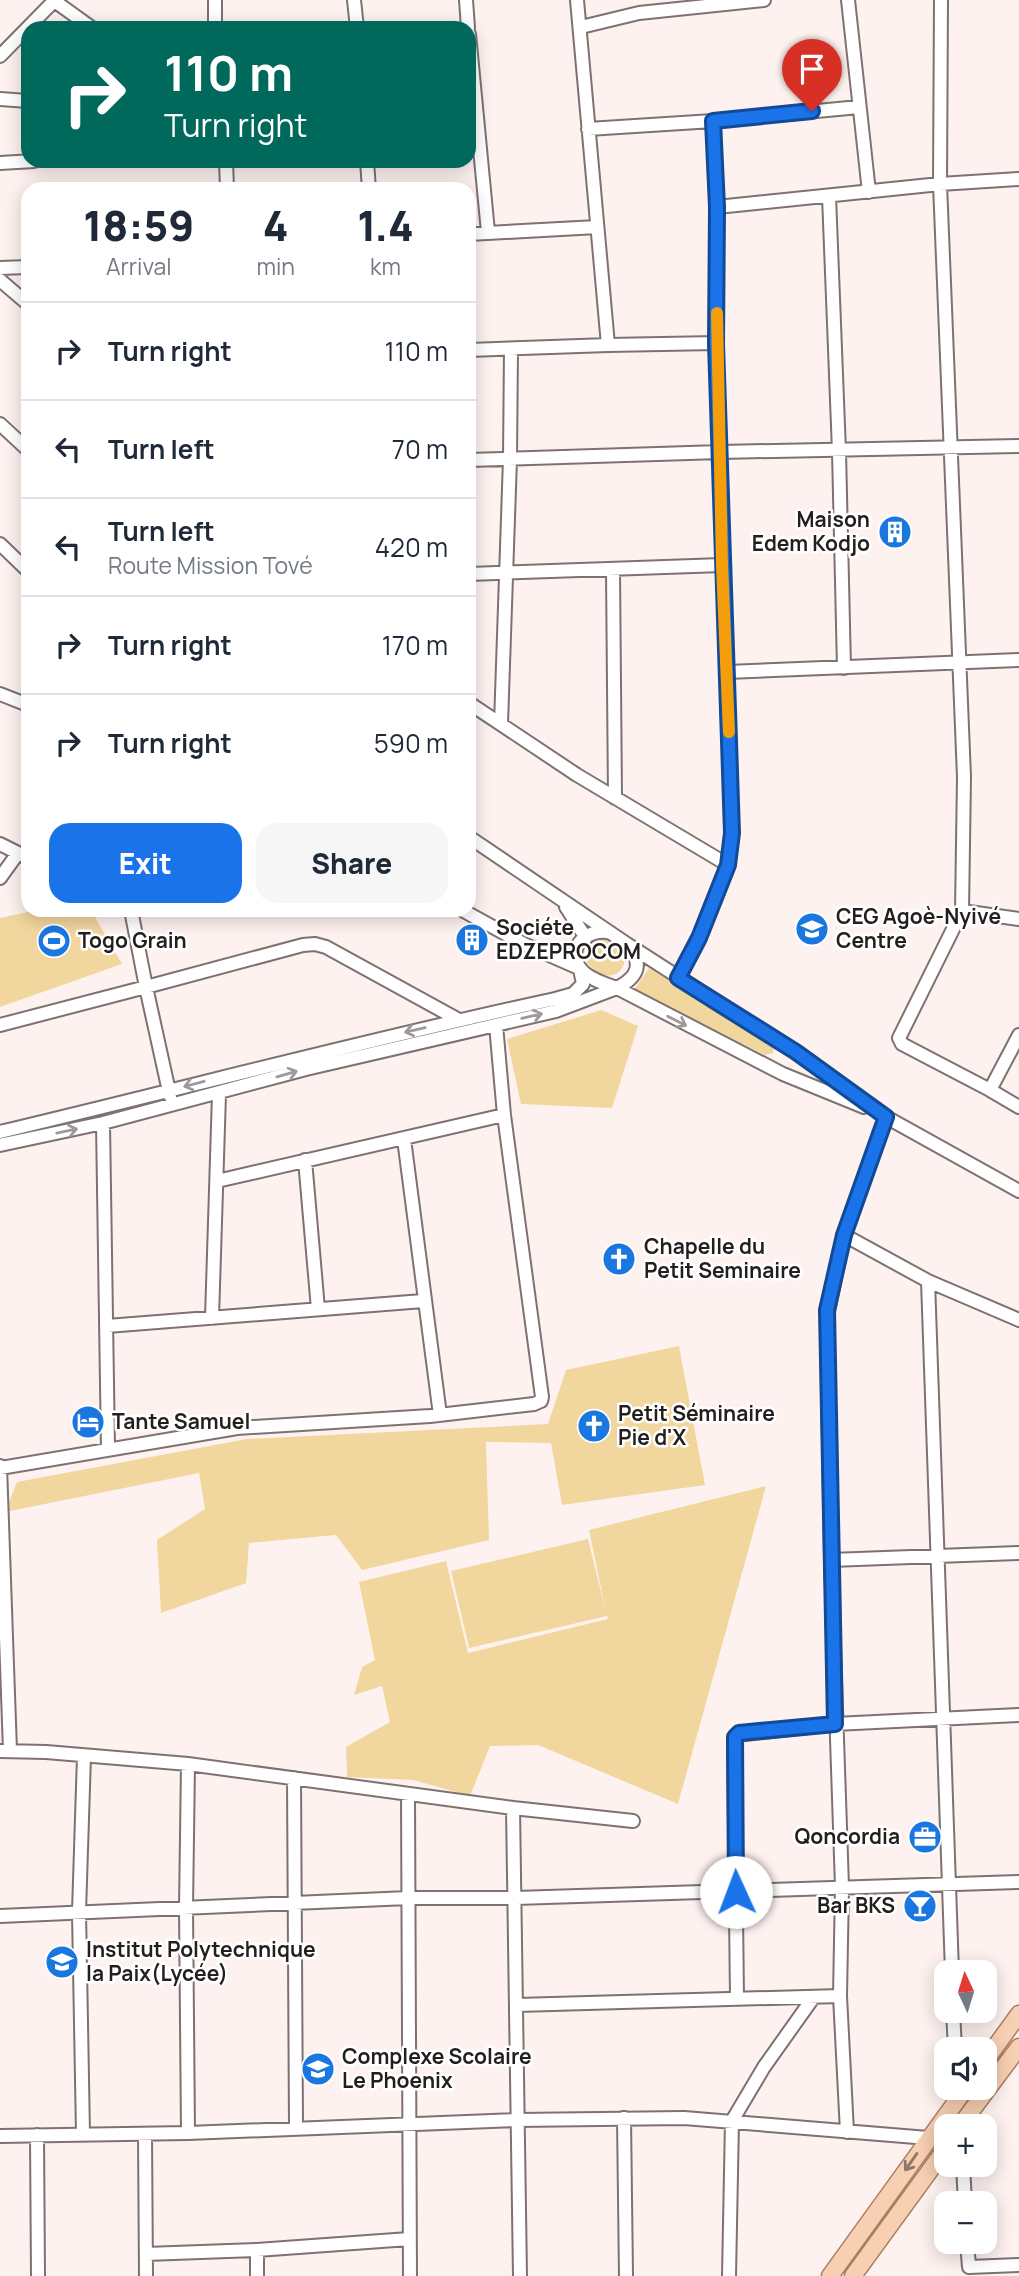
<!DOCTYPE html>
<meta charset="utf-8">
<style>
:root{--surface:#fff;--page:#f6f6f7;--text:#1f2937;--muted:#747a83;--line:#e0e1e3;--accent:#1a73e8}
body{margin:0;font-family:Manrope,sans-serif;background:var(--page);color:var(--text);height:100vh;display:flex;flex-direction:column;font-size:26px;white-space:nowrap}
*{box-sizing:border-box;margin:0}
p{font-size:23px;color:var(--muted)}
.icon{flex:none;width:38px;height:38px;fill:none;stroke:currentColor;stroke-width:2;stroke-linecap:round;stroke-linejoin:round}
.map{position:relative;flex:1;overflow:hidden}
.details{position:absolute;left:21px;top:182px;width:455px;height:735px;display:flex;flex-direction:column;background:var(--surface);border-radius:21px;box-shadow:0 4px 18px #0003}
.details>*{flex:none}
.top-card{position:absolute;left:21px;top:21px;width:455px;height:147px;border-radius:21px;box-shadow:0 4px 18px #0003;background:#00695c;color:#fff;overflow:hidden}
.needle{width:46px;rotate:356deg}
.tools{position:absolute;left:934px;top:1960px;display:grid;gap:14px}
.tools a{display:grid;place-items:center;width:63px;height:63px;border-radius:14px;background:var(--surface);box-shadow:0 4px 18px #0003;font-size:35px}
.pin{position:absolute;display:grid;place-items:center;width:60px;height:60px;color:#fff;margin:-72px -30px;border-radius:50% 50% 50% 0;rotate:-45deg;box-shadow:0 0 7px #0007}
.pin .icon{rotate:45deg}
.me{position:absolute;width:77px;margin:-38px;rotate:358deg;stroke-linejoin:round;filter:drop-shadow(0 0 5px #0008)}
.turn{display:flex;align-items:center;gap:24px;height:147px;padding:0 28px;font-size:32px}
.turn .icon{width:91px;height:91px;stroke-width:2.5}
.turn b{display:block;font-size:49px;line-height:60px}
.eta{display:flex;justify-content:space-evenly;align-items:center;height:119px;text-align:center}
.eta b{font-size:42px;font-weight:800;line-height:49px}
.button{display:flex;gap:14px;margin-top:auto;padding:14px 28px}
.button a{flex:1;height:80px;border-radius:21px;background:var(--accent);color:#fff;font-size:28px;font-weight:800;line-height:80px;text-align:center}
.button a+a{background:var(--page);color:var(--text)}
ul{padding:0;list-style:none}
li{display:flex;align-items:center;gap:21px;height:98px;padding:0 28px;border-top:2px solid var(--line)}
li div{flex:1}
li b{display:block;font-size:26px}
li em{font-style:normal}
.map>svg:first-child{display:block}
.green{fill:#f1d69e}
.lines{fill:none;stroke-linecap:round;stroke-linejoin:round}
.minor-casing{stroke:#7d7270;stroke-width:16}
.major-casing{stroke:#aa7d5d;stroke-width:19}
.minor{stroke:#fff;stroke-width:12}
.major{stroke:#f7cfb2;stroke-width:16}
.oneway{stroke:#9c9a9a}
.oneway2{stroke:#8e7768}
.route-casing{stroke:#114b97;stroke-width:18}
.route{stroke:#1a73e8;stroke-width:12}
.slow{stroke:#f59e0b;stroke-width:12}
.labels{text-anchor:middle;stroke-width:5;stroke-linejoin:round;paint-order:stroke}
.poi-label{font-size:21px;font-weight:bold;fill:#241f1f;stroke:#fff;text-anchor:start}
</style>
<div class="map">
<svg width="1019" height="2276" viewBox="0 0 1019 2276">
<rect width="100%" height="100%" fill="#fef2f0"/>
<path class="green" d="M37,910H91L122,964L0,1007V918Z
M597,939C646,937 622,1002 587,963L586,949Z
M649,968L771,1044L774,1047L773,1053L765,1055L634,990Z
M601,1010L638,1026L612,1108L521,1104L507,1039Z
M679,1346L705,1485L562,1505L551,1443L486,1442L489,1540L362,1570L336,1535L249,1543L246,1583L161,1613L157,1540L205,1509L199,1473L5,1512L17,1482L247,1439L548,1424L566,1370Z
M766,1486L678,1804L538,1745L490,1746L470,1796L413,1780L347,1777L346,1747L390,1722L382,1686L354,1695L362,1667L375,1660L359,1582L446,1561L468,1653L608,1619L607,1616L469,1648L451,1571L588,1539L606,1612L589,1530Z"/>
<g class="lines">
<defs>
<path id="minor" d="M53,0L92,28
M215,0V28
M354,0L357,28
M466,0L468,28
M577,0L608,345
M848,0L869,192
M941,0L940,184L964,777L962,911L1019,919
M581,27L639,13L764,0
M469,34L488,232
M0,56L54,1
M0,99L28,101
M588,129L713,121L859,107
M226,161L227,189
M367,161L369,189
M0,163L34,161
M829,196L839,451L844,668
M717,207L940,184L1019,179
M469,234L597,227
M0,268L28,267
M0,280L28,304
M469,350L608,345L716,343
M0,424L28,450
M469,460L720,452L1019,446
M0,544L28,571
M613,570L615,798
M469,574L722,565
M727,672L1019,660
M0,694L28,705
M469,703L577,775L728,865
M501,724L510,459L511,349
M469,837L627,944C644,964 638,977 617,988C605,984 586,978 579,967C566,945 590,927 611,933
M0,844L28,858
M0,878L18,853
M566,907L586,938H583
M131,910L146,987L303,945L315,944L326,947L459,1020
M462,910L524,944L581,969
M962,911L899,1038L902,1044L990,1090
M627,944L795,1052L886,1117L1019,1191
M678,978L699,938L728,865L732,833L716,343L717,207L713,121
M617,988L783,1074L864,1107
M0,1025L146,987L170,1096
M1019,1035L990,1090L1019,1107
M103,1123L108,1449
M0,1132C185,1088 369,1039 555,999L573,994L583,984L580,969
M404,1139L440,1415
M0,1145L103,1123L306,1069L556,1011L617,988
M305,1160L318,1309
M217,1181L504,1115
M844,1235L928,1281L1019,1320
M928,1281L952,1972
M212,1318L219,1094
M107,1326L423,1301
M0,1466L10,1751
M0,1468L237,1428L430,1416L534,1404L541,1401L542,1397L504,1115L496,1025
M831,1560L1019,1553
M0,1751L46,1752L188,1764L513,1808L520,2276
M294,1778L296,2128
M408,1794L410,2276
M513,1808L633,1821
M0,1916L408,1898H516L1019,1882
M737,1998L734,1740L736,1735L835,1724L1019,1715
M517,2005L840,1996
M953,2011L955,2049
M624,2118L626,2276
M847,2132L840,1996L842,1887L831,1560L827,1317L844,1235L886,1117
M188,2133L186,1908L188,1764
M83,2134L79,1912L84,1756
M145,2134L146,2276
M37,2135L38,2276
M0,2136L188,2133L517,2120L684,2118L928,2138
M963,2165L965,2203
M967,2242L969,2267L1019,2265
M146,2254L257,2250L409,2239
M257,2276V2250
M729,2276L732,2121L764,2067L813,1998"/>
<path id="major" d="M985,2061L1019,2014
M960,2126L1019,2047
M830,2276L966,2088
M853,2276L947,2147"/>
</defs>
<use href="#minor" class="minor-casing"/>
<use href="#major" class="major-casing"/>
<use href="#minor" class="minor"/>
<use href="#major" class="major"/>
</g>
<defs><path id="oneway-shaft" d="M-6 0H5M1.5-3L5.5 0L1.5 3" fill="none" stroke-width="1.6" stroke-linecap="round" stroke-linejoin="round" transform="scale(1.75)"/></defs>
<g class="oneway">
<use href="#oneway-shaft" transform="translate(532 1016) rotate(-13)"/>
<use href="#oneway-shaft" transform="translate(677 1021) rotate(27)"/>
<use href="#oneway-shaft" transform="translate(415 1030) rotate(167)"/>
<use href="#oneway-shaft" transform="translate(287 1074) rotate(-16)"/>
<use href="#oneway-shaft" transform="translate(194 1084) rotate(165)"/>
<use href="#oneway-shaft" transform="translate(67 1131) rotate(-12)"/>
</g>
<use class="oneway2" href="#oneway-shaft" transform="translate(911 2162) rotate(125)"/>
<g class="lines">
<defs>
<path id="route" d="M736,1892L735,1737L739,1733L835,1724L827,1310L844,1235L886,1117L796,1052L678,978L699,938L728,865L732,833L716,344L717,207L713,121L812,111"/>
</defs>
<use href="#route" class="route-casing"/>
<use href="#route" class="route"/>
<path class="slow" d="M717,313L722,565L729,732"/>
</g>
<defs>
<symbol id="building-disc" viewBox="-11 -11 22 22"><circle r="9.5" fill="#1b77e0" stroke="#fff"/><path d="M-4-6H4V6H1V3H-1V6H-4ZM-2.5-4.3h1.7v1.8h-1.7ZM.8-4.3h1.7v1.8H.8ZM-2.5-1h1.7V.8h-1.7ZM.8-1h1.7V.8H.8Z" fill="#fff"/></symbol>
<symbol id="school-disc" viewBox="-11 -11 22 22"><circle r="9.5" fill="#1b77e0" stroke="#fff"/><path d="M0-5L7-2L0 1L-7-2ZM-4 1L0 2.5L4 1V4Q0 6-4 4Z" fill="#fff"/></symbol>
<symbol id="stadium-disc" viewBox="-11 -11 22 22"><circle r="9.5" fill="#1b77e0" stroke="#fff"/><path d="M0-5a6.5 5 0 1 0 0 10a6.5 5 0 1 0 0-10ZM-3.5-1.8h7v3.6h-7Z" fill="#fff"/></symbol>
<symbol id="church-disc" viewBox="-11 -11 22 22"><circle r="9.5" fill="#1b77e0" stroke="#fff"/><path d="M-1.2-6h2.4v3.5h3.3v2.4h-3.3V6h-2.4V-.1h-3.3v-2.4h3.3Z" fill="#fff"/></symbol>
<symbol id="hotel-disc" viewBox="-11 -11 22 22"><circle r="9.5" fill="#1b77e0" stroke="#fff"/><path d="M-6-4.5h1.5V1H6V5H4.5V3h-9V5H-6ZM-4 0a1.8 1.8 0 1 1 3.6 0ZM.5 0V-2.5h3Q6-2.5 6 0Z" fill="#fff"/></symbol>
<symbol id="office-disc" viewBox="-11 -11 22 22"><circle r="9.5" fill="#1b77e0" stroke="#fff"/><path d="M-6-3h4V-5.5h4V-3h4V5H-6ZM-1-4.5V-3h2v-1.5ZM-6 0V1H6V0Z" fill="#fff"/></symbol>
<symbol id="bar-disc" viewBox="-11 -11 22 22"><circle r="9.5" fill="#1b77e0" stroke="#fff"/><path d="M-6-5H6L.8 .8V4.5H3.5V6h-7V4.5H-.8V.8Z" fill="#fff"/></symbol>
</defs>
<g fill-rule="evenodd">
<use href="#building-disc" x="876" y="513" width="38" height="38"/>
<use href="#school-disc" x="793" y="910" width="38" height="38"/>
<use href="#building-disc" x="453" y="921" width="38" height="38"/>
<use href="#stadium-disc" x="35" y="922" width="38" height="38"/>
<use href="#church-disc" x="600" y="1240" width="38" height="38"/>
<use href="#hotel-disc" x="69" y="1403" width="38" height="38"/>
<use href="#church-disc" x="575" y="1407" width="38" height="38"/>
<use href="#office-disc" x="906" y="1818" width="38" height="38"/>
<use href="#bar-disc" x="901" y="1887" width="38" height="38"/>
<use href="#school-disc" x="43" y="1943" width="38" height="38"/>
<use href="#school-disc" x="299" y="2050" width="38" height="38"/>
</g>
<g class="labels">
<g class="poi-label">
<text x="870" y="527" text-anchor="end">Maison<tspan x="870" dy="24">Edem Kodjo</tspan></text>
<text x="836" y="924">CEG Agoè-Nyivé<tspan x="836" dy="24">Centre</tspan></text>
<text x="496" y="935">Sociéte<tspan x="496" dy="24">EDZEPROCOM</tspan></text>
<text x="78" y="948">Togo Grain</text>
<text x="644" y="1254">Chapelle du<tspan x="644" dy="24">Petit Seminaire</tspan></text>
<text x="618" y="1421">Petit Séminaire<tspan x="618" dy="24">Pie d'X</tspan></text>
<text x="112" y="1429">Tante Samuel</text>
<text x="900" y="1844" text-anchor="end">Qoncordia</text>
<text x="895" y="1913" text-anchor="end">Bar BKS</text>
<text x="86" y="1957">Institut Polytechnique<tspan x="86" dy="24">la Paix(Lycée)</tspan></text>
<text x="342" y="2064">Complexe Scolaire<tspan x="342" dy="24">Le Phoenix</tspan></text>
</g>
</g>
</svg>
<div class="tools">
<a><svg class="needle" viewBox="-14 -14 28 28"><path d="M0-13l5 13h-10z" fill="#e53935"/><path d="M0 13l5-13h-10z" fill="#747a83"/></svg></a>
<a><svg class="icon" aria-label="sound" viewBox="0 0 24 24"><path d="M4 9h4l5-4v14l-5-4H4zM17 9q2 3 0 6"/></svg></a>
<a>+</a>
<a>−</a>
</div>
<div class="pin" style="left:812px;top:111px;background:#d93025"><svg class="icon" aria-label="arrive" viewBox="0 0 24 24"><path d="M6 21V4h12l-3 4 3 4H6"/></svg></div>
<svg class="me" style="left:736px;top:1892px" viewBox="-20 -20 40 40"><circle r="19" fill="#fff"/><path d="M0-13L10 11 0 6-10 11z" fill="#1a73e8"/></svg>
<div class="top-card">
<div class="turn"><svg class="icon" aria-label="right" viewBox="0 0 24 24"><path d="M7 20v-9h11M14 6l5 5-5 5"/></svg><div><b>110 m</b>Turn right</div></div>
</div>
<section class="details">
<div class="eta">
<div><b>18:59</b><p>Arrival</p></div>
<div><b>4</b><p>min</p></div>
<div><b>1.4</b><p>km</p></div>
</div>
<ul>
<li><svg class="icon" aria-label="right" viewBox="0 0 24 24"><path d="M7 20v-9h11M14 6l5 5-5 5"/></svg><div><b>Turn right</b></div><em>110 m</em></li>
<li><svg class="icon" aria-label="left" viewBox="0 0 24 24"><path d="M17 20v-9H6M10 6l-5 5 5 5"/></svg><div><b>Turn left</b></div><em>70 m</em></li>
<li><svg class="icon" aria-label="left" viewBox="0 0 24 24"><path d="M17 20v-9H6M10 6l-5 5 5 5"/></svg><div><b>Turn left</b><p>Route Mission Tové</p></div><em>420 m</em></li>
<li><svg class="icon" aria-label="right" viewBox="0 0 24 24"><path d="M7 20v-9h11M14 6l5 5-5 5"/></svg><div><b>Turn right</b></div><em>170 m</em></li>
<li><svg class="icon" aria-label="right" viewBox="0 0 24 24"><path d="M7 20v-9h11M14 6l5 5-5 5"/></svg><div><b>Turn right</b></div><em>590 m</em></li>
</ul>
<div class="button"><a>Exit</a><a>Share</a></div>
</section>
</div>
